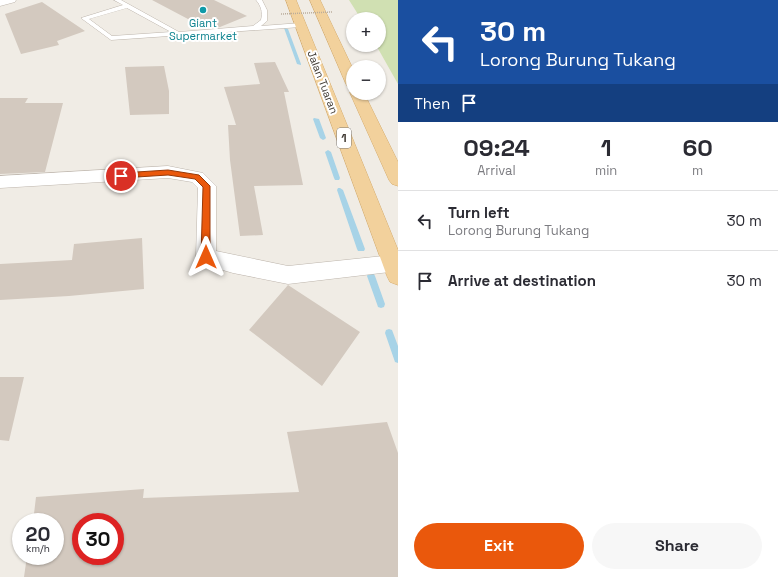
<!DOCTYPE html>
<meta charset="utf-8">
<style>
:root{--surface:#fff;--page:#f7f7f7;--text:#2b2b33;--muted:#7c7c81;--line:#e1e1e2;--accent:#ea580c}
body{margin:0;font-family:"Space Grotesk",sans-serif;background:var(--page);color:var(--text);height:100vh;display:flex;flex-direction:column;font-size:15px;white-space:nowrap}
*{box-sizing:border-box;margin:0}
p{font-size:13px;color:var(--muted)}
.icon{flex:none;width:22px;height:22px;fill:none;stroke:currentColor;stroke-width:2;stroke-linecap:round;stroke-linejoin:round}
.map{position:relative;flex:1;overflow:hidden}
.sheet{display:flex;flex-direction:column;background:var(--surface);width:380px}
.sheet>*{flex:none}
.hud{background:#1a4fa0;color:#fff;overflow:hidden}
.buttons{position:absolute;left:346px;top:12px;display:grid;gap:8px}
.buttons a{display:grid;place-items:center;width:40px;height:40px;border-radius:50%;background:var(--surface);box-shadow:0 1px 3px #0004;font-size:20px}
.speed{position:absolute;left:12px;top:513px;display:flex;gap:8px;font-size:20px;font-weight:700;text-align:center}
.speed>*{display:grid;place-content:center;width:52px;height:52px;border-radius:50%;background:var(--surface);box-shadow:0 1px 3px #0004;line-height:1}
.speed small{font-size:10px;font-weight:400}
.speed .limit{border:6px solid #d22;background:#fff;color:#111}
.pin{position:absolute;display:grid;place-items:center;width:34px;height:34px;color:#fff;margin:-17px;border:2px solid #fff;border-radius:50%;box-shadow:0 1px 4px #0007}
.me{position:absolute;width:44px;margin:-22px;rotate:0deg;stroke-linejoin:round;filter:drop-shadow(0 0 3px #0008)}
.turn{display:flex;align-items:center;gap:14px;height:84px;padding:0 16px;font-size:18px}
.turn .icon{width:52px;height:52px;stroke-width:2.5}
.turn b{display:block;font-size:28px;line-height:34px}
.then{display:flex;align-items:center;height:38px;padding:0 16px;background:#0003;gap:8px;font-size:15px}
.eta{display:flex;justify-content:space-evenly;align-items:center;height:68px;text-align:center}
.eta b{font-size:24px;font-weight:600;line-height:28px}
.primary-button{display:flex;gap:8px;margin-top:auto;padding:8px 16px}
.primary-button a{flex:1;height:46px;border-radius:24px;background:var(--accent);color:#fff;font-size:16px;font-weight:600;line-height:46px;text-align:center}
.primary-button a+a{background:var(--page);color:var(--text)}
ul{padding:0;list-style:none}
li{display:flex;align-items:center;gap:12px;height:60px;padding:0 16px;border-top:1px solid var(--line)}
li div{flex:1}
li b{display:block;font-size:15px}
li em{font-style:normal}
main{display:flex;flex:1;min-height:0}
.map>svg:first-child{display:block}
.green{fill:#d0e0b2}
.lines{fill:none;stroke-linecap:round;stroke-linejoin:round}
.stream{fill:#a7d3e7;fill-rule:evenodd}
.building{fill:#d3c9bf;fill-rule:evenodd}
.service-casing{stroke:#bdb5ac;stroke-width:1}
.minor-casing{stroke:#bdb5ac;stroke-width:1}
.tertiary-casing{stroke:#bdb5ac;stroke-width:1}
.primary-casing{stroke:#d5ac6e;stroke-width:1}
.service{fill:#fff;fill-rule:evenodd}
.minor{fill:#fff;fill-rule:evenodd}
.tertiary{fill:#fff;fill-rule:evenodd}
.primary{fill:#f2d19c;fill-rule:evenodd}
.path-bridge{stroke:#baac9b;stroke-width:1.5;stroke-dasharray:1 1;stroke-linecap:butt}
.route{fill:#ea580c;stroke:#983908}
.culture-dot{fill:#0f9aa8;stroke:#fff;stroke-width:1.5}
.labels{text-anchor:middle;stroke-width:4;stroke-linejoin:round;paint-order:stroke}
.far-culture-label{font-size:11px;fill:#0d838f;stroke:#fff}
.far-street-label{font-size:11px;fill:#423c35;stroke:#fff}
.shield{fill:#fff;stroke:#7b7672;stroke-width:1}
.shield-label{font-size:12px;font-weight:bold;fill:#423c35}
</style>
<main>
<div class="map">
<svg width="398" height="577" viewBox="0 0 398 577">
<rect width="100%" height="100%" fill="#f0ece5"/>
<path class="green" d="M349,0H398V84L376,45H379V19H361Z"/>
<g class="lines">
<path class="stream" d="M284,28L288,29L301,64V65L297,64Z
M314,118L319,119L326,138L325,139L323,140L320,138L313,119Z
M328,150L331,152L340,178L339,180H335L334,178L325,152Z
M338,188H340L343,190L365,249L364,251H358L357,249L337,190Z
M371,273L374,274L375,276L385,304L384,307L381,308L378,307L377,304L367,276L368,274Z
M389,329L392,330L398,346V363L395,362L385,333L386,330Z"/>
</g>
<path class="building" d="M152,0H214L247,16L220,27L205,28Z
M42,2L85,31L57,41L59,45L21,54L5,14Z
M275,62L289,92H284L303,185L254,186L263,235L240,236L230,160L228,125H236L224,87L260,84L254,63Z
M164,66L169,91V114L130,115L125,67Z
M0,98H28L25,103H63L45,172L0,174Z
M142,238L144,289L69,296L0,300V264L72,260L74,244Z
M288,285L360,332L322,386L249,330Z
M0,377H24L9,441L0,440Z
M387,422L398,453V577H24L27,556H55V522H33L36,497L144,489L143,498L299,492L287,432ZM81,522H115V556H81Z"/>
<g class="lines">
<defs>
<path id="service" d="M114,0H121L179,32L253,26L261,20C263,12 261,6 256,0H262L267,10V21L261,26L301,23L304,25L301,27L111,40L81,18L123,5ZM127,8L171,32L112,36L89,19Z"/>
<path id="minor" d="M168,166L203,173L216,186V251L288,266L393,255L398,257V271L288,284L233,273L199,263L196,257L198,188L192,182L168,178L0,188V176Z"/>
<path id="tertiary" d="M0,0H16L15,2L0,6Z"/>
<path id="primary" d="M286,0H296L398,250V285L390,282L387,276Z
M310,0H320L353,69V88L348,87L346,84Z
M352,90L353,93H364L398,162V186L392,184L389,180L350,93Z"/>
</defs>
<use href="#service" class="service-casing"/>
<use href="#minor" class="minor-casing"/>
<use href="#tertiary" class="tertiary-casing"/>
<use href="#primary" class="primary-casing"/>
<use href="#service" class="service"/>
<use href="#minor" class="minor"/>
<use href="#tertiary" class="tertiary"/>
<use href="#primary" class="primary"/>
<path class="path-bridge" d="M281,14L332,12"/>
</g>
<path class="route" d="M168,170L199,175L210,186V257L209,259L206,260L201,257L203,187L195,179L168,175L121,178L117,176L121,173Z"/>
<circle class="culture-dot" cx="203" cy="10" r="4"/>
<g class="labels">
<g class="far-culture-label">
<text x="203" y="27">Giant<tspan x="203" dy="13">Supermarket</tspan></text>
</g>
<g class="far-street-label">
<text transform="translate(323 82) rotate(69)" y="4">Jalan Tuaran</text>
</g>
<rect class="shield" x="337" y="128" width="14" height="20" rx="3"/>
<g class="shield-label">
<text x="344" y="142">1</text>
</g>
</g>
</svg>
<div class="buttons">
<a>+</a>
<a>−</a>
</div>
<div class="speed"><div>20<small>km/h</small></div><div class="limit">30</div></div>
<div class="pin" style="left:121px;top:176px;background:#d93025"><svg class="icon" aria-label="arrive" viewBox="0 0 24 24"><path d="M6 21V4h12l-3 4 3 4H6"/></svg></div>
<svg class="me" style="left:206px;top:257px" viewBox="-20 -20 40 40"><path d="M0-17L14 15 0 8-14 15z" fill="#ea580c" stroke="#fff" stroke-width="4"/></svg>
</div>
<section class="sheet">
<div class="hud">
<div class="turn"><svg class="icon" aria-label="left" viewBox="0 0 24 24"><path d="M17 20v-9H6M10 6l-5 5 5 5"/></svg><div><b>30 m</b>Lorong Burung Tukang</div></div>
<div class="then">Then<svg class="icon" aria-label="arrive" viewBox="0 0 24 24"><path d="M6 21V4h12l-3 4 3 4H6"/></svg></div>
</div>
<div class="eta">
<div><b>09:24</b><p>Arrival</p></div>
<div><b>1</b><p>min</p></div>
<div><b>60</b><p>m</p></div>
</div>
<ul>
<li><svg class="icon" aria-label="left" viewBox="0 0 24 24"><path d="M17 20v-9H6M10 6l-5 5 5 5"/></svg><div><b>Turn left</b><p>Lorong Burung Tukang</p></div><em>30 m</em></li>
<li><svg class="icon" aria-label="arrive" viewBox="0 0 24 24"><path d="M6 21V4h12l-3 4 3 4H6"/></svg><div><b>Arrive at destination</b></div><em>30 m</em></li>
</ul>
<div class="primary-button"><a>Exit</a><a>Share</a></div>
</section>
</main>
